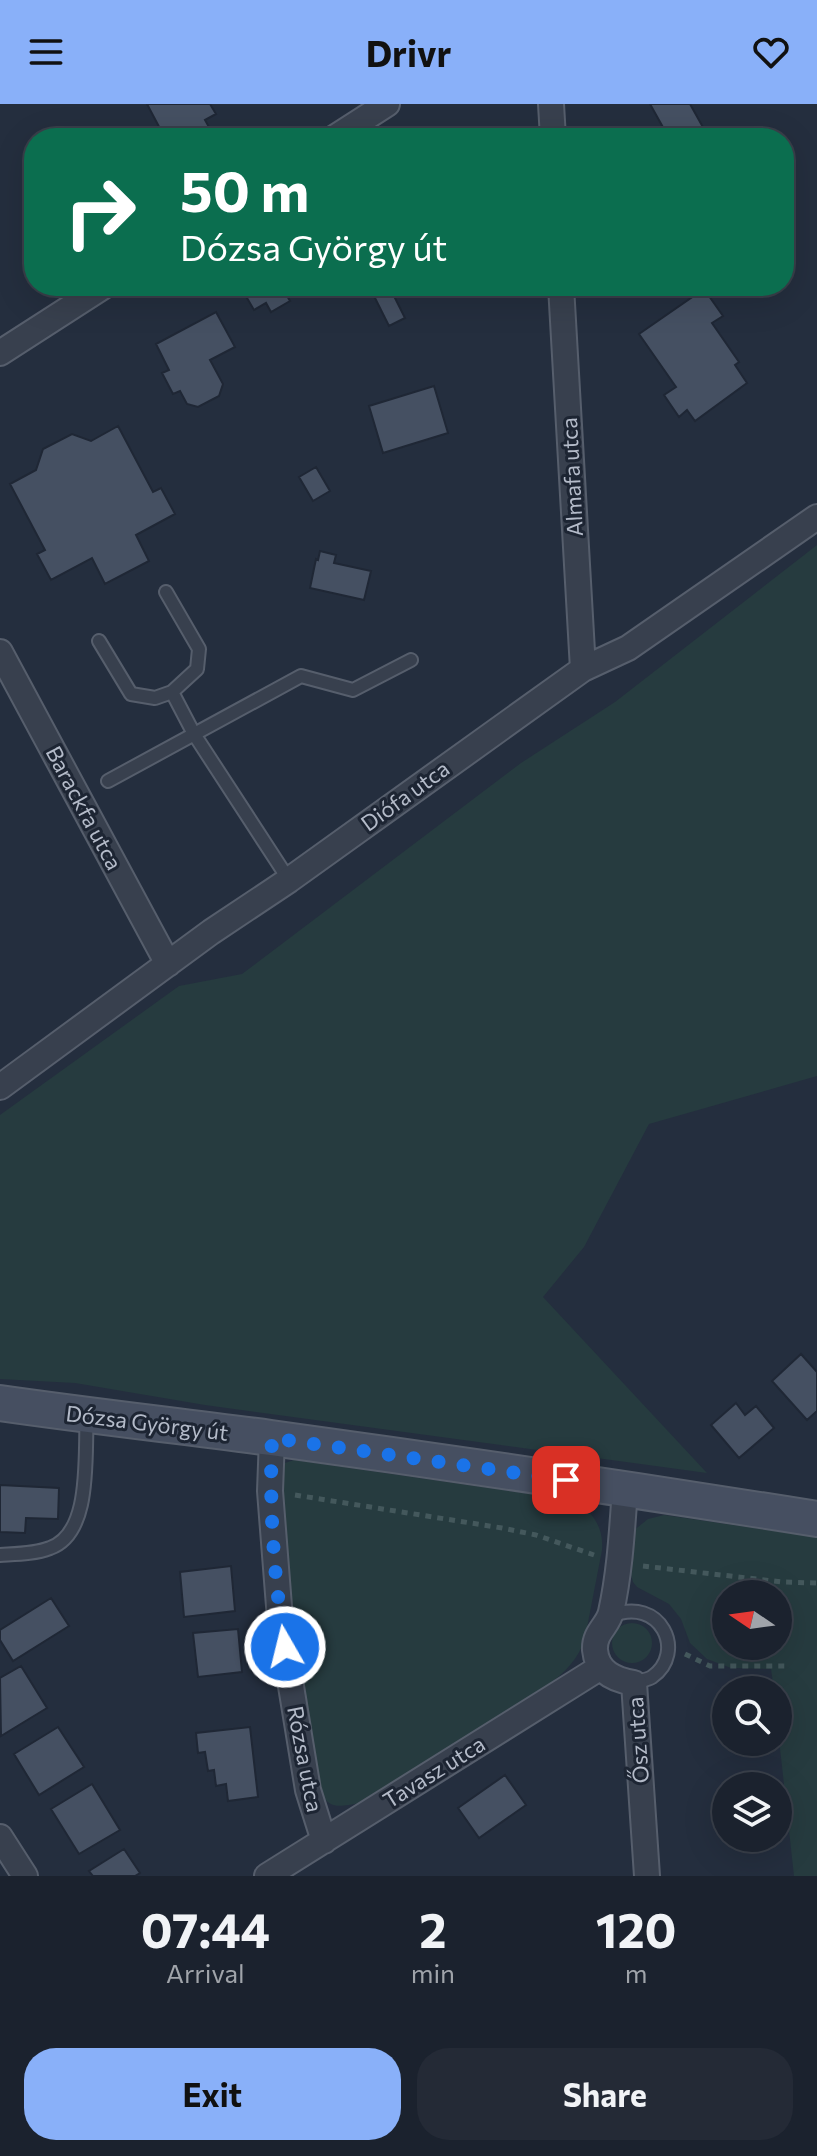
<!DOCTYPE html>
<meta charset="utf-8">
<style>
:root{--surface:#1b222e;--page:#242a36;--text:#f1f3f6;--muted:#a0a4aa;--line:#393f4a;--accent:#89b0f9}
body{margin:0;font-family:Commissioner,sans-serif;background:var(--page);color:var(--text);height:100vh;display:flex;flex-direction:column;font-size:30px;white-space:nowrap}
*{box-sizing:border-box;margin:0}
p{font-size:26px;color:var(--muted)}
.icon{flex:none;width:44px;height:44px;fill:none;stroke:currentColor;stroke-width:2;stroke-linecap:round;stroke-linejoin:round}
.map{position:relative;height:1772px;overflow:hidden}
.sheet{display:flex;flex-direction:column;background:var(--surface);flex:1}
.sheet>*{flex:none}
.top-card{position:absolute;left:24px;top:24px;width:770px;height:168px;border-radius:32px;box-shadow:0 8px 32px #0002,0 0 0 2px var(--line);background:#0b6e4f;color:#fff;overflow:hidden}
.needle{width:52px;rotate:283deg}
.fabs{position:absolute;left:712px;top:1476px;display:grid;gap:16px}
.fabs a{display:grid;place-items:center;width:80px;height:80px;border-radius:50%;background:var(--surface);box-shadow:0 8px 32px #0002,0 0 0 2px var(--line);font-size:40px}
.pin{position:absolute;display:grid;place-items:center;width:68px;height:68px;color:#fff;margin:-34px;border-radius:16px;box-shadow:0 4px 12px #0006}
.me{position:absolute;width:88px;margin:-44px;rotate:352deg;stroke-linejoin:round;filter:drop-shadow(0 0 6px #0008)}
.turn{display:flex;align-items:center;gap:28px;height:168px;padding:0 24px;font-size:36px}
.turn .icon{width:104px;height:104px;stroke-width:2.5}
.turn b{display:block;font-size:56px;line-height:68px}
.eta{display:flex;justify-content:space-evenly;align-items:center;height:136px;text-align:center}
.eta b{font-size:48px;font-weight:700;line-height:56px}
.primary-button{display:flex;gap:16px;margin-top:auto;padding:16px 24px}
.primary-button a{flex:1;height:92px;border-radius:32px;background:var(--accent);color:#111;font-size:32px;font-weight:700;line-height:92px;text-align:center}
.primary-button a+a{background:var(--page);color:var(--text)}
header{display:flex;justify-content:space-between;align-items:center;height:104px;padding:0 24px;background:var(--accent);color:#111;font-size:36px;font-weight:700}
.map>svg:first-child{display:block}
.green{fill:#263b3f;fill-rule:evenodd}
.building{fill:#455062;stroke:#1f2735;stroke-width:2}
.lines{fill:none;stroke-linecap:round;stroke-linejoin:round}
.lane-casing{stroke:#565e6c;stroke-width:16}
.street-casing{stroke:#565e6c;stroke-width:28}
.secondary-casing{stroke:#565e6c;stroke-width:38}
.path{stroke:#44585c;stroke-width:5;stroke-dasharray:6 6;stroke-linecap:butt}
.lane{stroke:#38404e;stroke-width:12}
.street{stroke:#38404e;stroke-width:24}
.secondary{stroke:#464f61;stroke-width:34}
.route{stroke:#1a73e8;stroke-width:14;stroke-dasharray:0 25.2}
.labels{text-anchor:middle;stroke-width:6;stroke-linejoin:round;paint-order:stroke}
.street-label{font-size:22px;fill:#b4bbc9;stroke:#1d2533}
</style>
<header><svg class="icon" aria-label="menu" viewBox="0 0 24 24"><path d="M4 6h16M4 12h16M4 18h16"/></svg>Drivr<svg class="icon" aria-label="heart" viewBox="0 0 24 24"><path d="M12 20l-8-8c-3-5 5-10 8-4 3-6 11-1 8 4z"/></svg></header>
<div class="map">
<svg width="817" height="1772" viewBox="0 0 817 1772">
<rect width="100%" height="100%" fill="#242e3e"/>
<path class="green" d="M817,441V972L649,1020L584,1143L543,1193L707,1369L205,1301L75,1279L0,1275V1011L179,882L242,870L521,659L615,598Z
M294,1356L572,1396C592,1406 604,1423 602,1446L585,1534C579,1555 564,1569 547,1582L361,1699C331,1704 328,1705 314,1676L279,1416L281,1363L285,1359Z
M664,1411L817,1433V1772H794L778,1626V1586H774L771,1565L731,1564L707,1555L690,1539L681,1515L669,1500L637,1483L633,1478L626,1453L633,1427L648,1415ZM726,1490H778V1542H726Z
M612 1539a20 20 0 1 1 40 0a20 20 0 1 1-40 0Z"/>
<path class="building" d="M147,0H210L216,10L205,16L215,34H165Z
M650,0H690L709,34H669Z
M240,182H295L285,188L290,197L271,208L266,199L254,206Z
M378,182H389L405,214L389,222L371,186Z
M704,185L723,212L712,219L739,258L735,261L747,279L695,317L687,306L679,313L664,291L676,283L639,230Z
M216,208L235,243L210,256L223,280L219,292L198,303L187,300L180,287L173,290L162,269L169,266L156,240Z
M434,282L448,329L383,349L369,302Z
M118,322L153,388L161,384L175,410L136,431L149,457L105,480L92,454L51,476L37,450L45,446L10,380L36,366L43,345L72,330L91,337Z
M316,363L330,387L313,397L299,373Z
M320,447L336,451L334,459L371,467L364,496L310,484L316,455L318,456Z
M801,1250L817,1268V1307L807,1316L772,1277Z
M736,1299L745,1311L756,1302L774,1324L739,1354L711,1321Z
M0,1381L59,1384L58,1415L26,1414L25,1429L0,1428Z
M231,1462L235,1507L184,1513L180,1468Z
M51,1494L69,1522L13,1557L0,1536V1526Z
M238,1525L242,1568L198,1573L193,1529Z
M21,1562L47,1604L1,1632L0,1574Z
M58,1623L84,1663L39,1691L14,1650Z
M250,1623L258,1693L228,1697L226,1680L216,1682L214,1666L208,1667L205,1648L198,1649L196,1629Z
M505,1671L526,1701L479,1734L458,1704Z
M92,1680L120,1726L79,1750L51,1705Z
M124,1745L140,1769L135,1772H93L89,1767Z"/>
<g class="lines">
<defs>
<path id="lane" d="M166,488L199,545L197,565L172,588
M99,537L131,590L155,594L172,588L194,630L289,776
M108,677L301,572L353,586L411,556
M0,1451C16,1450 35,1450 50,1444C93,1429 84,1349 87,1312
M611,1512C661,1491 687,1549 652,1573C647,1576 639,1577 634,1579"/>
<path id="street" d="M551,0L553,34
M334,34L387,0
M561,182L583,565
M0,249L104,182
M0,548L168,860
M0,983L211,828L289,776L583,565L628,544L817,413
M272,1334L270,1387L280,1515L308,1686L324,1737
M625,1385C622,1426 620,1467 611,1508C608,1522 594,1528 595,1546C597,1568 615,1576 634,1579L647,1772
M0,1733L25,1772
M267,1772L601,1563"/>
<path id="secondary" d="M0,1299C90,1312 181,1322 271,1334C453,1359 635,1386 817,1415"/>
</defs>
<use href="#lane" class="lane-casing"/>
<use href="#street" class="street-casing"/>
<use href="#secondary" class="secondary-casing"/>
<path class="path" d="M295,1391L502,1424L536,1431L594,1451
M643,1462L782,1478L817,1479
M685,1550L710,1562H785"/>
<use href="#lane" class="lane"/>
<use href="#street" class="street"/>
<use href="#secondary" class="secondary"/>
</g>
<g class="lines">
<path class="route" d="M285,1543C274,1475 269,1404 272,1334L566,1376"/>
</g>
<g class="labels">
<g class="street-label">
<text transform="translate(572 373) rotate(-93)" y="8">Almafa utca</text>
<text transform="translate(405 692) rotate(-36)" y="8">Diófa utca</text>
<text transform="translate(84 704) rotate(62)" y="8">Barackfa utca</text>
<text transform="translate(147 1319) rotate(7)" y="8">Dózsa György út</text>
<text transform="translate(638 1636) rotate(-94)" y="8">Ősz utca</text>
<text transform="translate(305 1655) rotate(79)" y="8">Rózsa utca</text>
<text transform="translate(434 1668) rotate(-32)" y="8">Tavasz utca</text>
</g>
</g>
</svg>
<div class="fabs">
<a><svg class="needle" viewBox="-14 -14 28 28"><path d="M0-13l5 13h-10z" fill="#e53935"/><path d="M0 13l5-13h-10z" fill="#a0a4aa"/></svg></a>
<a><svg class="icon" aria-label="search" viewBox="0 0 24 24"><circle cx="10" cy="10" r="6"/><path d="M15 15l6 6"/></svg></a>
<a><svg class="icon" aria-label="layers" viewBox="0 0 24 24"><path d="M12 4l9 5-9 5-9-5zM3 14l9 5 9-5"/></svg></a>
</div>
<div class="pin" style="left:566px;top:1376px;background:#d93025"><svg class="icon" aria-label="arrive" viewBox="0 0 24 24"><path d="M6 21V4h12l-3 4 3 4H6"/></svg></div>
<svg class="me" style="left:285px;top:1543px" viewBox="-20 -20 40 40"><circle r="17" fill="#1a73e8" stroke="#fff" stroke-width="3"/><path d="M0-11L8 9 0 5-8 9z" fill="#fff"/></svg>
<div class="top-card">
<div class="turn"><svg class="icon" aria-label="right" viewBox="0 0 24 24"><path d="M7 20v-9h11M14 6l5 5-5 5"/></svg><div><b>50 m</b>Dózsa György út</div></div>
</div>
</div>
<section class="sheet">
<div class="eta">
<div><b>07:44</b><p>Arrival</p></div>
<div><b>2</b><p>min</p></div>
<div><b>120</b><p>m</p></div>
</div>
<div class="primary-button"><a>Exit</a><a>Share</a></div>
</section>
